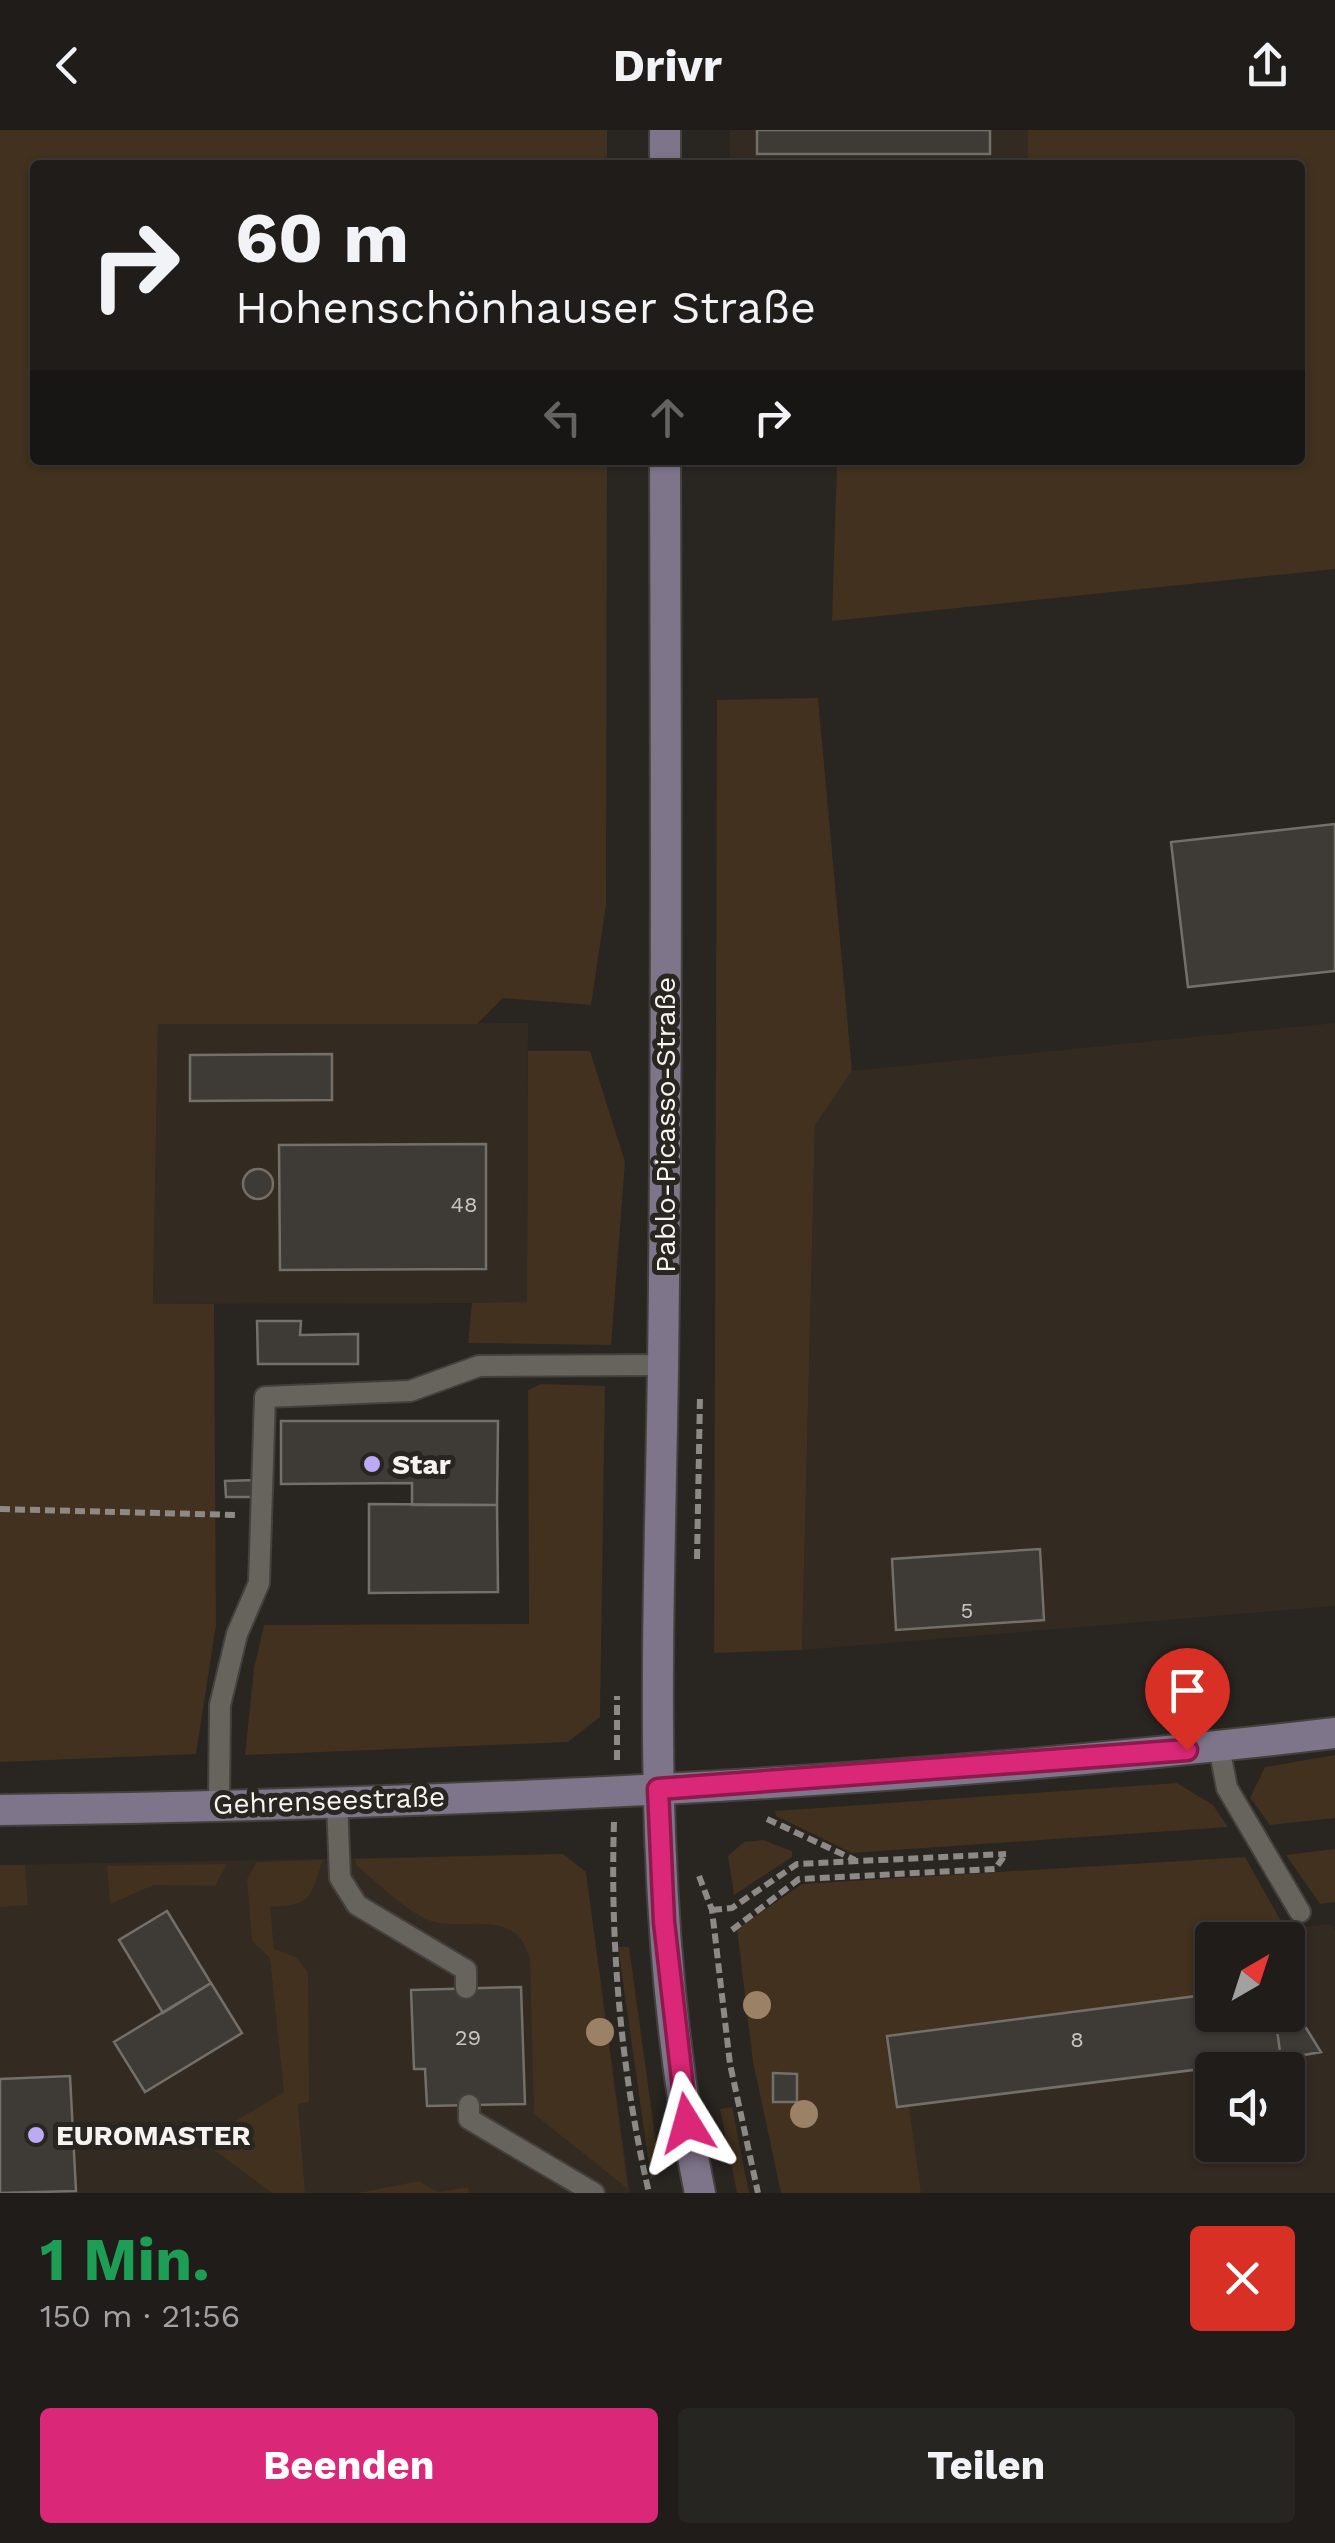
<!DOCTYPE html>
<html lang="de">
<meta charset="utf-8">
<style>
:root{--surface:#1f1c19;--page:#272522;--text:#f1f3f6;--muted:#a1a1a2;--line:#3c3a38;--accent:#db2777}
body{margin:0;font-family:"Work Sans",sans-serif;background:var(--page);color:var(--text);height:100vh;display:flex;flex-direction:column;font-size:38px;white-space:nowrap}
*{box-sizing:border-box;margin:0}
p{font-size:32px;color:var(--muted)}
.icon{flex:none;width:55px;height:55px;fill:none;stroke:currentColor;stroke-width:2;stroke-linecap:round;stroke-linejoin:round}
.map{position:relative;height:2063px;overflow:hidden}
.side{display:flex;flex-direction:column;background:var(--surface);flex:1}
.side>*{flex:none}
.guide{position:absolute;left:30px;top:30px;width:1275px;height:305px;border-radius:10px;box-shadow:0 2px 8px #0004,0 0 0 2px var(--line);background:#1f1c19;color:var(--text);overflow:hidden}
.needle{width:65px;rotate:39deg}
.controls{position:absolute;left:1195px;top:1792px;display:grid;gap:20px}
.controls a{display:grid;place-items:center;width:110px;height:110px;border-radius:10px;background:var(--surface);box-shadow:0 2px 8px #0004,0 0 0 2px var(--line);font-size:50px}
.pin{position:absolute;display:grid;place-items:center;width:85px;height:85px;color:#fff;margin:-102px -42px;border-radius:50% 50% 50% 0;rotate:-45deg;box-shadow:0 0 10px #0007}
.pin .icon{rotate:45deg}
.me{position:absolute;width:110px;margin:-55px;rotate:352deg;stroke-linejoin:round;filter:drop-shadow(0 0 8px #0008)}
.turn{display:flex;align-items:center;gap:35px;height:210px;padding:0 40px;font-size:45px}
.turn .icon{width:130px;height:130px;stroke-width:2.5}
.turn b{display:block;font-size:70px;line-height:85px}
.lanes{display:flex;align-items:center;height:95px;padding:0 40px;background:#0003;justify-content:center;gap:50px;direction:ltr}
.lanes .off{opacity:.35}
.round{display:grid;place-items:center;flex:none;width:105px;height:105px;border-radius:10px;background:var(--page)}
.summary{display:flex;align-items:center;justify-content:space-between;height:170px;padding:0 40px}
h1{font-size:60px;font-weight:700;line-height:75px;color:#1e9e55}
.action{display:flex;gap:20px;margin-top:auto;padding:20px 40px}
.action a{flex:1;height:115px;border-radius:10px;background:var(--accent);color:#fff;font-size:40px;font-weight:700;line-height:115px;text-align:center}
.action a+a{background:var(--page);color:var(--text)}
header{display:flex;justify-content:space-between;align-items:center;height:130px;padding:0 40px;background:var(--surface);font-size:45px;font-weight:700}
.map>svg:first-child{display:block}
.built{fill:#332a21;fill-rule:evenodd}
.green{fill:#41311e}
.building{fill:#3e3a35;stroke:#736f69;stroke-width:2.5}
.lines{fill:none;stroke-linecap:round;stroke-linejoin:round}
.lane-casing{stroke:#44403d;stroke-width:24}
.secondary-casing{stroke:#44403d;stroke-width:34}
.path{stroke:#8d8986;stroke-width:6;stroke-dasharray:10 5;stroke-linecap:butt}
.lane{stroke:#67635d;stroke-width:20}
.secondary{stroke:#7f758b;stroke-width:30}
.tree{fill:#9b8165}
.route-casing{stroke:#8e194d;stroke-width:25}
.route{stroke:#db2777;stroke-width:18}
.poi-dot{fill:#bcaaf5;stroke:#292521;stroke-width:4}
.labels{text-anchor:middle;stroke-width:10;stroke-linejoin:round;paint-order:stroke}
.number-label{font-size:22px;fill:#c8c5c1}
.street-label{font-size:28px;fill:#f6f3f0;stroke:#292521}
.poi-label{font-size:28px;font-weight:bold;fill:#f6f3f0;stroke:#292521;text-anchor:start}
</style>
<header><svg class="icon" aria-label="back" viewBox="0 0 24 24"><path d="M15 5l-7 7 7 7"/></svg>Drivr<svg class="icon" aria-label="share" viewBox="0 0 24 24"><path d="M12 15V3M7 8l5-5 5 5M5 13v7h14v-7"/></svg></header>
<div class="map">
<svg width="1335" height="2063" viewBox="0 0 1335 2063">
<rect width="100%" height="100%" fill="#292521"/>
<path class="built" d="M730,0H1028V35H730Z
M528,893L527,1173L153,1174L158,894Z
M1335,893V1476L802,1520L815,994L852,941Z
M563,1724L586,1742L630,2063H0V1735Z
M1331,1794L1335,1800V2063H825L869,1892L1177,1809ZM1212,1810H1288V1885H1212ZM1212,1940H1288V2015H1212Z"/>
<path class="green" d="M0,0H607V35H35V330H607L606,775L591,875L503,868L477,894H158L153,1174H214L216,1495L196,1624L0,1632Z
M1028,0H1335V439L832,491L837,330H1300V35H1028Z
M818,568L852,941L815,995L802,1520L714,1523L717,570Z
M528,921H590L625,1032L611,1215L468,1213L472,1173L527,1172Z
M541,1254L605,1256L600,1587L568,1612L245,1625L254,1538L264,1495L529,1494L528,1260Z
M1335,1625V1688L1270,1695L1250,1668L1265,1637Z
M1177,1653L1213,1675L1228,1697L852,1723L776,1686L775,1681Z
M763,1710L792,1721V1727L734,1765L728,1726L744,1712Z
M1335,1719V1772L1320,1774L1286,1725Z
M563,1724L586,1742L628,2059L534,1984L530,1829C515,1773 459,1805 426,1789C401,1777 377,1752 356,1735L355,1729Z
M1245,1727L1286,1800L1266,1802V1810H1212V1864L888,1906L897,1977L909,1976L921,2063H781L753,1932L737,1799L802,1754Z
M323,1730C309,1769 313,1775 270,1777L274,1819L296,1827L308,1843L309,1972L298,1974L305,2063H272L202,2011L284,1962L270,1828L252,1811L247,1749L257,1732Z
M227,1734L215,1756L154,1755L110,1774L107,1736Z
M0,1735H25L28,1775L0,1777Z
M618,1817H629L660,2042L651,2049Z
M732,1977L749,2063H737L720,1979Z
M419,2051L438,2062L468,2057L469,2063H358Z"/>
<path class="building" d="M757,0H990V24H757Z
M1335,694V841L1188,857L1171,712Z
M332,924V970L190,971V925Z
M486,1014V1139L280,1140L279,1015Z
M243 1054a15 15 0 1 1 30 0a15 15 0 1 1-30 0Z
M257,1191H301L300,1205L358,1204V1234H258Z
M281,1291H498L497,1375H412V1353L281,1354Z
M257,1350V1367H226L225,1351Z
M369,1374L497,1375L498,1462L369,1463Z
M1040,1419L1044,1490L896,1500L892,1429Z
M167,1781L211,1853L163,1883L119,1810Z
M211,1853L242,1903L145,1962L114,1912Z
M521,1857L525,1974L427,1976L425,1939H414L411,1860Z
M1212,1864V1885H1275L1281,1929L897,1977L887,1906Z
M1288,1869L1321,1922L1281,1929L1275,1885H1288Z
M773,1943L797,1944V1972H773Z
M70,1946L76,2061L0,2063V1949Z"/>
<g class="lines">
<defs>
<path id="lane" d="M1219,1617L1227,1658L1300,1782
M337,1671L340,1748L357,1775L466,1840V1858
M219,1673L220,1575L237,1504L259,1453L265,1267L410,1261L479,1236L663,1235
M469,1975V1989L594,2063"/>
<path id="secondary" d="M665,35V0
M665,330C666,632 667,935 663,1237C659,1512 643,1792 700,2063
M0,1680C445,1674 892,1655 1335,1603"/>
</defs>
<use href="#lane" class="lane-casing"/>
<use href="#secondary" class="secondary-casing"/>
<path class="path" d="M0,1379L235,1385
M697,1429L700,1266
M617,1630V1566
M767,1689L855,1730
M614,1692C610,1816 621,1942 649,2063
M699,1746L712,1780L730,1934L758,2063
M712,1780L732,1778L797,1734L1006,1724
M732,1800L799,1749L995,1739L1005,1725"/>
<use href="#lane" class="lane"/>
<use href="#secondary" class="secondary"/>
</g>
<g class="tree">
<circle cx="757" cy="1875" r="14"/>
<circle cx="600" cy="1902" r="14"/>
<circle cx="804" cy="1984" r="14"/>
</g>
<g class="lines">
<defs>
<path id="route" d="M687,1993L664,1792L658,1659L1187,1620"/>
</defs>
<use href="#route" class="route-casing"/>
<use href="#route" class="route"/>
</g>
<g class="poi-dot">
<circle cx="372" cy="1334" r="10"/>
<circle cx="36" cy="2005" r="10"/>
</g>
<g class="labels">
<g class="number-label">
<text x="464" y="1082">48</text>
<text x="967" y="1488">5</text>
<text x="468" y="1915">29</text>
<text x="1077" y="1917">8</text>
</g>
<g class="street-label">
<text transform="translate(665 995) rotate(-90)" y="10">Pablo-Picasso-Straße</text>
<text transform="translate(329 1670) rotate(-2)" y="10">Gehrenseestraße</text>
</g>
<g class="poi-label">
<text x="392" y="1344">Star</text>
<text x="56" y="2015">EUROMASTER</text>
</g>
</g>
</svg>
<div class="controls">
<a><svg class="needle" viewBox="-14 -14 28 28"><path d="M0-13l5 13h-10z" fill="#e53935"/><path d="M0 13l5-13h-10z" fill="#a1a1a2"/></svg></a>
<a><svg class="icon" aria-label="sound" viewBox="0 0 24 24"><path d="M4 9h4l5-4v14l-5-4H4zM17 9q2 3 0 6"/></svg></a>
</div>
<div class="pin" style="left:1187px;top:1620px;background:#d93025"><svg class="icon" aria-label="arrive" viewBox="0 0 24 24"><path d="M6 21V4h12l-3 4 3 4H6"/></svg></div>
<svg class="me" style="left:687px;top:1993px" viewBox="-20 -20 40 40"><path d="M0-17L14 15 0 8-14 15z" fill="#db2777" stroke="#fff" stroke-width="4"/></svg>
<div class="guide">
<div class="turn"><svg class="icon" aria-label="right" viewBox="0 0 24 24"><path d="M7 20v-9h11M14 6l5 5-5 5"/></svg><div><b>60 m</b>Hohenschönhauser Straße</div></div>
<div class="lanes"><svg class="icon off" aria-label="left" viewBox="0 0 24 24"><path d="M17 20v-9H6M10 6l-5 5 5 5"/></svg><svg class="icon off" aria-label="ahead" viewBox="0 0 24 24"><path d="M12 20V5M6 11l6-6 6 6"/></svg><svg class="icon" aria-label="right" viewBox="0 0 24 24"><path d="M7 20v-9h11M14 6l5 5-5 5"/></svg></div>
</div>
</div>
<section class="side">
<div class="summary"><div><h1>1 Min.</h1><p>150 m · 21:56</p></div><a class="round" style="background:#d93025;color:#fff"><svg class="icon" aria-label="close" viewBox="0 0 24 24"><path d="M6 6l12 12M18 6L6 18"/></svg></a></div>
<div class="action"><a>Beenden</a><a>Teilen</a></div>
</section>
